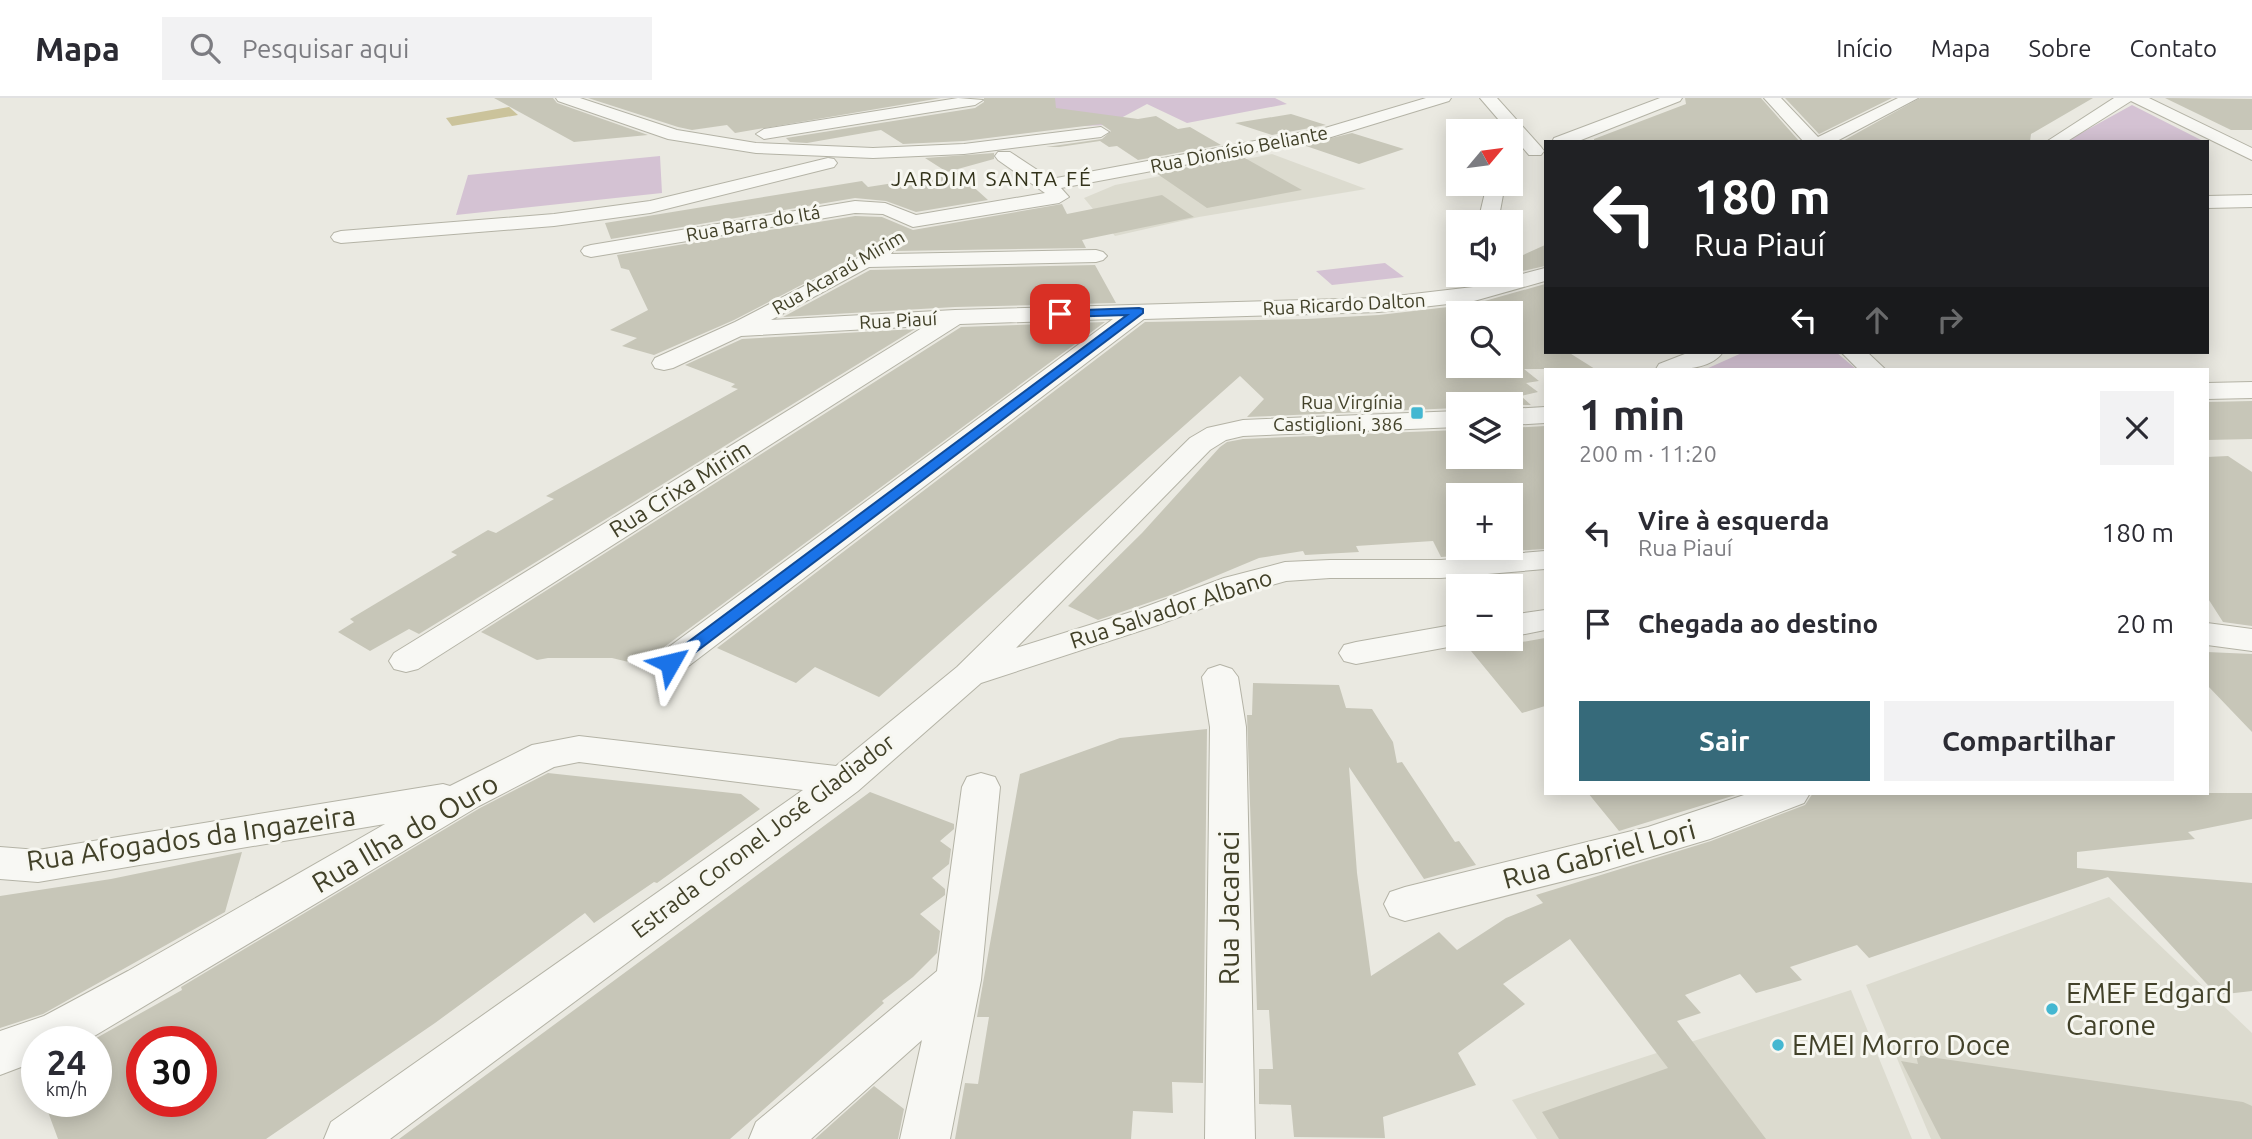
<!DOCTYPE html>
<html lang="pt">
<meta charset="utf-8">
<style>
:root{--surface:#fff;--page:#f2f2f3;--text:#2b2b33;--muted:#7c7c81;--line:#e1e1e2;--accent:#366a7a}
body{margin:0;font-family:Ubuntu,sans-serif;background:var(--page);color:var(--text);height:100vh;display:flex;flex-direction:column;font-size:26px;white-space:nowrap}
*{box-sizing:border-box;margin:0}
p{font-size:23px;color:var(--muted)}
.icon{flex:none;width:38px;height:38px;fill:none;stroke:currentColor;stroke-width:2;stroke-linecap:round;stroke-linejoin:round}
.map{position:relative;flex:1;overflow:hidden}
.details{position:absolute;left:1544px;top:270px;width:665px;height:427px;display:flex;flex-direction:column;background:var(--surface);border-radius:0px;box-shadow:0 4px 18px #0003}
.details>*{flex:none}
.guide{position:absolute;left:1544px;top:42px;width:665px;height:214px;border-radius:0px;box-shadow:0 4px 18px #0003;background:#202124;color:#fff;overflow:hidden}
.needle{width:46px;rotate:61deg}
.buttons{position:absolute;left:1446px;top:21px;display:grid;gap:14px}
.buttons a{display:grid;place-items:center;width:77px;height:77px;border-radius:0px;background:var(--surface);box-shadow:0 4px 18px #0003;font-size:35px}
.speed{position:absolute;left:21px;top:928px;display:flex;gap:14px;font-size:35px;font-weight:700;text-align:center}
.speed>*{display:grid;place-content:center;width:91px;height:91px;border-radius:50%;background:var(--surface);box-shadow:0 4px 18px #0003;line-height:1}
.speed small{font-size:18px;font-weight:400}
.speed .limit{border:10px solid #d22;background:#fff;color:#111}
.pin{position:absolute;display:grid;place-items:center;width:60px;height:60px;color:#fff;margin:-30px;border-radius:14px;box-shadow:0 4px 10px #0006}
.me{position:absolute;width:77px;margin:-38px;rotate:53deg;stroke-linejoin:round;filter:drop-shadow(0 0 5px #0008)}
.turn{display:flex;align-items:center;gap:24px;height:147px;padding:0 35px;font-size:32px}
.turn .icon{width:91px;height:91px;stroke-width:2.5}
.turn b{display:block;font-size:49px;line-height:60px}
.lanes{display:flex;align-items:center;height:66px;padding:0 35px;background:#0003;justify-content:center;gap:35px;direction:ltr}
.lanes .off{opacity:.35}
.round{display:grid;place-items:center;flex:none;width:74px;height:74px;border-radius:0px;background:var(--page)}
.summary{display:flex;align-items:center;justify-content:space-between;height:119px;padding:0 35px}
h1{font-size:42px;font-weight:600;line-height:52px}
.primary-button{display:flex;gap:14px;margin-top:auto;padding:14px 35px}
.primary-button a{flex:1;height:80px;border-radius:0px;background:var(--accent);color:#fff;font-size:28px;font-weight:600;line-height:80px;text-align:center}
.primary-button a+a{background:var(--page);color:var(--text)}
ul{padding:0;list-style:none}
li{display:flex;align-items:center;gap:21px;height:91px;padding:0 35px}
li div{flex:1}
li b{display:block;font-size:26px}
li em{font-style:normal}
header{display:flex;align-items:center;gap:42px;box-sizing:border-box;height:98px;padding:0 35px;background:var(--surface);border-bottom:2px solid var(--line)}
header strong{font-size:33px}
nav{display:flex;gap:38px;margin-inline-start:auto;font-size:24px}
.search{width:490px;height:63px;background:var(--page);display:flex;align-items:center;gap:18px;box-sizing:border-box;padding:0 24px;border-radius:0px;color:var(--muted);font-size:26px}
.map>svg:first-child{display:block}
.built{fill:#dcdbcf}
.green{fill:#d4c2d3}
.water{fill:#cbc39b}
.building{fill:#c7c6b8;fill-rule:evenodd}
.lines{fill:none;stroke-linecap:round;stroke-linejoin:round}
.street-casing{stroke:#b4b3a6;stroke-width:2}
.street{fill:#f8f8f4;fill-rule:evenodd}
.route{fill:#1a73e8;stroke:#114b97;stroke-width:2}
.poi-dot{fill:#44b7d1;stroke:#f7f7f1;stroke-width:2.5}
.labels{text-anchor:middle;stroke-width:6;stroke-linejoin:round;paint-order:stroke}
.far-street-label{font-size:19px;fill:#424129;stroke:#f7f7f1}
.far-poi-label{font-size:19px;fill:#424129;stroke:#f7f7f1;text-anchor:end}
.far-quarter-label{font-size:21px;letter-spacing:2px;fill:#33331b;stroke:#f7f7f1}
.street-label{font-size:23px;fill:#424129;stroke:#f7f7f1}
.near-street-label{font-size:28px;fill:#424129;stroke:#f7f7f1}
.near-poi-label{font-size:28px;fill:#424129;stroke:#f7f7f1;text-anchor:start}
</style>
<header>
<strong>Mapa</strong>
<div class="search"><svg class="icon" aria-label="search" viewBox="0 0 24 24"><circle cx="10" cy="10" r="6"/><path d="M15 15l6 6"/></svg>Pesquisar aqui</div>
<nav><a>Início</a><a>Mapa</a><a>Sobre</a><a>Contato</a></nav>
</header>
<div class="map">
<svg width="2252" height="1041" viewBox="0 0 2252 1041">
<rect width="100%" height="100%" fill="#eae9e1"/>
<path class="built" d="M1272,56L1366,91L1199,119L1115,138L1084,100L1115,87Z
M2109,799L2252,935V1041H1931L1866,887Z
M1851,892L1912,1041H1537L1512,1002Z"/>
<path class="green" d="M1040,0H1275L1287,6L1187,25L1147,6L1108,27L1052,29Z
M2132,7L2205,44H2065Z
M660,58L662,95L456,117L468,77Z
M1385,165L1404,179L1332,187L1316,173Z
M1744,254H1836L1856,271H1706Z"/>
<path class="water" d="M509,9L518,17L452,28L446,20Z"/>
<path class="building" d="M494,0H553L557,5L648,37L574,44Z
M588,0H941L735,35L727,27L692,32L678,29Z
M984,0H1055L1056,10L1138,21L1156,18L1178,31L1190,29L1221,47L1138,62L1117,48L1109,49L1100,43L1059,49H1046L1102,41L1111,33L1101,26L964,43L903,46L881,32L807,45L790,44L786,40L975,10L984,4Z
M1685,0H1761L1800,44H1594V41L1686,6Z
M1785,0H1892L1819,36Z
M1920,0H2093L2031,36L2030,44H1841Z
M2165,0L2252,1V32H2231Z
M1291,16L1326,27L1272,37L1235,25Z
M1352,35L1404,51L1359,66L1303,47Z
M994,55V61L947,74L925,60Z
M1243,59L1302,92L1207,110L1156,75Z
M958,75L988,102L916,114L886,103L855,100L611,141L605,125L862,83L868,89Z
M1162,97L1194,119L1082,142L1086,150L896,153L891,146L882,145L734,222L654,257L622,248L637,240L610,232L648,212L629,172L621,170L617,157L855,118L882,119L913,132L1062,106L1067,116Z
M1545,147V168L1510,176V163Z
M1095,167L1116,205L955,209L783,219L870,172Z
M1545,186V254H1568L1595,271H1524L1539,283L1526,285L1538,294L1521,298L1531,307L1458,306V310L1247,319L1264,301L1240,278L879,599L815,569L796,585L717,550L1145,224L1307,221L1379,217L1474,206ZM1458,215H1510V268H1458Z
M1105,224L656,555L645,568L612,560H548L537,562L481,534L961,229Z
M915,231L419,536L409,531L370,553L338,534L354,524L350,521L457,457L451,454L488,432L496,435L554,401L546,398L738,291L731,289L735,286L685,267L742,241Z
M2252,303V341L2207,342V304Z
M1545,328V451L1510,453V397H1458V458L1441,459L1433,443L1356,448L1359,454L1305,457L1303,453L1259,460L1168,498L1098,522L1068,508L1142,435L1220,349L1227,344L1243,341L1458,332V359H1510V330Z
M2228,358L2252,374V528L2223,524L2207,499V359Z
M1545,540V608L1522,615L1471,553Z
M2207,554L2252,556V634L2207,587Z
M1253,585L1339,587L1346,610L1372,611L1393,644L1397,665L1402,664L1455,744L1459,743L1476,767L1424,781L1349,669L1357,775L1371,878L1439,834L1457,852L1506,820L1543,805L1536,797L1711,743L1805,707L1813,695H2252V721L2188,734L2195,741L2077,754V770L2252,785V893L2217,897L2108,779L1869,860L1857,847L1790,869L1802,882L1756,895L1740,876L1685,897L1701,915L1677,923L1766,1041H1559L1542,1014L1668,970L1570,841L1503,886L1525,906L1458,955L1476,987L1383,1019L1385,1040L1294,1039L1291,1007L1259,1006V971H1273L1269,912H1257L1247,617H1252Z
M1207,631L1203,985L1172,984L1173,1015L1133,1013L1131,1041H955L965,985L978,986L989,919H977L1020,676L1120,640Z
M548,675L741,696L760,711L657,785L654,784L594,825L585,815L435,925L266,1041H58L44,1003H96V943H91L182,892L181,889L480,710ZM142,943H201V1003H142Z
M870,694L954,726V731L940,743L951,751L949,766L932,780L945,791V797L920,816L940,833L937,855L913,879L882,903L884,905L730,1041H399Z
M1588,695H1742L1619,733Z
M242,754L225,814L43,916L0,930V798L111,781Z
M1916,957L2243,1004L2252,1008V1041H1941L1901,963L1918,966Z
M874,988L904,1011L898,1041H815Z"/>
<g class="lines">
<defs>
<path id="street" d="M556,0H580L677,32L756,45L873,50L964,46L1101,29L1109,34L1101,39L964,56L873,60L756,55L668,41L558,3Z
M958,0L983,2L975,7L764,41L756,36L764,31Z
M1426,0H1451L1449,3L1328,40L1061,90L1069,99L1059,105L913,129L883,116L855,115L591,159L584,157L581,153L584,149L591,147L855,103L885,105L916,117L1045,95L998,62L995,58L998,54H1010L1051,81L1325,30Z
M1480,0H1497L1541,49L1544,53L1541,57H1529Z
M1660,0H1682L1680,3L1576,44H1552L1554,40Z
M1764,0H1781L1818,39L1898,0H1918L1835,44H1804Z
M2114,0H2149L2252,50V62L2131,3L2066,44H2046Z
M828,60L834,61L837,65L834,69L650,115L554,128L341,145L334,143L331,139L334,135L341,133L554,116L650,103Z
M1487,86H1505L1498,124H1478Z
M2252,97V109L2207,110V98Z
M883,147L890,149L893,153L891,156L1096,152L1103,154L1107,158L1103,162L1096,164L869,169L771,222L955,212L1379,200L1473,189L1545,170V183L1474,203L1379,214L1144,221L682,573L670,576L658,573L653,565L658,557L1113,221L960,226L418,571L406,574L394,571L389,563L394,555L925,228L741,238L673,270L664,272L655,270L652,265L655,260L735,224Z
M1690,254H1723C1710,273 1676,272 1656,271L1659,266Z
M1841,254H1867L1885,271H1858Z
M2252,284V300L2207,301V285Z
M1545,309V325L1510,327V311Z
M1458,313V329L1243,338L1226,342L1210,352L1016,550L1131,514L1224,480L1285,464L1330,462H1441L1545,453V471L1441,480H1330L1286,483L1246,494L1155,528L981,585L858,693L390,1041H324L331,1024L803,692L579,664L554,669L479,708L86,943H37V963L0,977V933L44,918L128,873L385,726L38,784L0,781V749L38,752L443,686L450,688L532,647L579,638L836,668L957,569L1190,340L1207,330L1243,322Z
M1545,512V532L1510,539V517Z
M2207,525L2252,531V553L2207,547Z
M1458,526V541H1472L1470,545L1356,566L1344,563L1339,555L1344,547L1356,544Z
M1220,567L1232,571L1238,579L1246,629L1255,1041H1205L1210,629L1202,579L1208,571Z
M981,675L995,679L1000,689L981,882L950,1041H900L922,942L811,1041H749L756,1024L937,873L962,689L967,679Z
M1750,695H1810L1804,705L1710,741L1600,774L1405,823L1390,818L1384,806L1390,794L1405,789L1648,729Z"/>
</defs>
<use href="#street" class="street-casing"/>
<use href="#street" class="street"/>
</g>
<path class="route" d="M1139,210L1143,211V215L676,569H664L662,565L664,562L1127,217L1060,219L1055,216L1056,213Z"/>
<g class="poi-dot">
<rect x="1410" y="308" width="14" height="14" rx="3.5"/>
<circle cx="2052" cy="911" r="7"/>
<circle cx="1778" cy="947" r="7"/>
</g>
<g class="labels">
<g class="far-street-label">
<text transform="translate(1239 51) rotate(-11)" y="7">Rua Dionísio Beliante</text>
<text transform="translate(753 125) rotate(-10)" y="7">Rua Barra do Itá</text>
<text transform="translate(838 174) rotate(-30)" y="7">Rua Acaraú Mirim</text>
<text transform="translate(1344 206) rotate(-3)" y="7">Rua Ricardo Dalton</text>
<text transform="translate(898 222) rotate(-3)" y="7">Rua Piauí</text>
</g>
<g class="far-poi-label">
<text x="1403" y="311">Rua Virgínia<tspan x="1403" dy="22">Castiglioni, 386</tspan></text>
</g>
<g class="far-quarter-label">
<text x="992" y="88">JARDIM SANTA FÉ</text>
</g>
<g class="street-label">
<text transform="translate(680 391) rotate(-32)" y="8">Rua Crixa Mirim</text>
<text transform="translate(1171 511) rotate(-18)" y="8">Rua Salvador Albano</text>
<text transform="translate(763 738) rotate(-37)" y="8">Estrada Coronel José Gladiador</text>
</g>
<g class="near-street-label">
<text transform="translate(405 735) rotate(-30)" y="10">Rua Ilha do Ouro</text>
<text transform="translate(191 740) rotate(-8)" y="10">Rua Afogados da Ingazeira</text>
<text transform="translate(1599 756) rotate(-15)" y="10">Rua Gabriel Lori</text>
<text transform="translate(1229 810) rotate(-90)" y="10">Rua Jacaraci</text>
</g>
<g class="near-poi-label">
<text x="2066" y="905">EMEF Edgard<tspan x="2066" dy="32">Carone</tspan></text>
<text x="1792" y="957">EMEI Morro Doce</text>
</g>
</g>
</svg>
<div class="buttons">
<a><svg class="needle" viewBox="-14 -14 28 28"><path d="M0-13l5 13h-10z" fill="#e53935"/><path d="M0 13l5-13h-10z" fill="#7c7c81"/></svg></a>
<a><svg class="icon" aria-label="sound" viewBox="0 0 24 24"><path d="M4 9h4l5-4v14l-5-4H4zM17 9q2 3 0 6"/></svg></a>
<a><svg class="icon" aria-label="search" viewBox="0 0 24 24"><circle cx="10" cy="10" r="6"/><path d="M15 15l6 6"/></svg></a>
<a><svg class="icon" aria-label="layers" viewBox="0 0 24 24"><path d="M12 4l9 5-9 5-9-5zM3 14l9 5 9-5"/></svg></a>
<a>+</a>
<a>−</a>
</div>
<div class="speed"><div>24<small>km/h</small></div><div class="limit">30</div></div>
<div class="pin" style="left:1060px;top:216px;background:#d93025"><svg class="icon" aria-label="arrive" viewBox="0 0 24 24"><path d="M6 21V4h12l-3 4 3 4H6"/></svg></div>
<svg class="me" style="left:670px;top:565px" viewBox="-20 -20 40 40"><path d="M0-17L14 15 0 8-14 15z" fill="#1a73e8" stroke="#fff" stroke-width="4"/></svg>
<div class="guide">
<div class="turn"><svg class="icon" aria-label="left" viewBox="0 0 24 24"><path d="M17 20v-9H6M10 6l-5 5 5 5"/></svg><div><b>180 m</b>Rua Piauí</div></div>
<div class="lanes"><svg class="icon" aria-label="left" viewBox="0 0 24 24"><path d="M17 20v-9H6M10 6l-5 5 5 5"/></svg><svg class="icon off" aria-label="ahead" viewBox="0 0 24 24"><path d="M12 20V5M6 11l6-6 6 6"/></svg><svg class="icon off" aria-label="right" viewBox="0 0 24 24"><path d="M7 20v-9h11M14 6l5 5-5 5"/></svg></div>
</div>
<section class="details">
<div class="summary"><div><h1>1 min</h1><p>200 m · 11:20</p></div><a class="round"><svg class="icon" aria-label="close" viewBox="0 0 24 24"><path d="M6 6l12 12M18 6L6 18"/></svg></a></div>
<ul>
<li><svg class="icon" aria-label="left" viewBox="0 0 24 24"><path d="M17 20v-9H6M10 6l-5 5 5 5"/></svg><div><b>Vire à esquerda</b><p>Rua Piauí</p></div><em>180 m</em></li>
<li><svg class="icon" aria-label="arrive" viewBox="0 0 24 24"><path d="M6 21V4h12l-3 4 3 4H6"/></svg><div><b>Chegada ao destino</b></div><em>20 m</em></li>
</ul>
<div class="primary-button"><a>Sair</a><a>Compartilhar</a></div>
</section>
</div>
